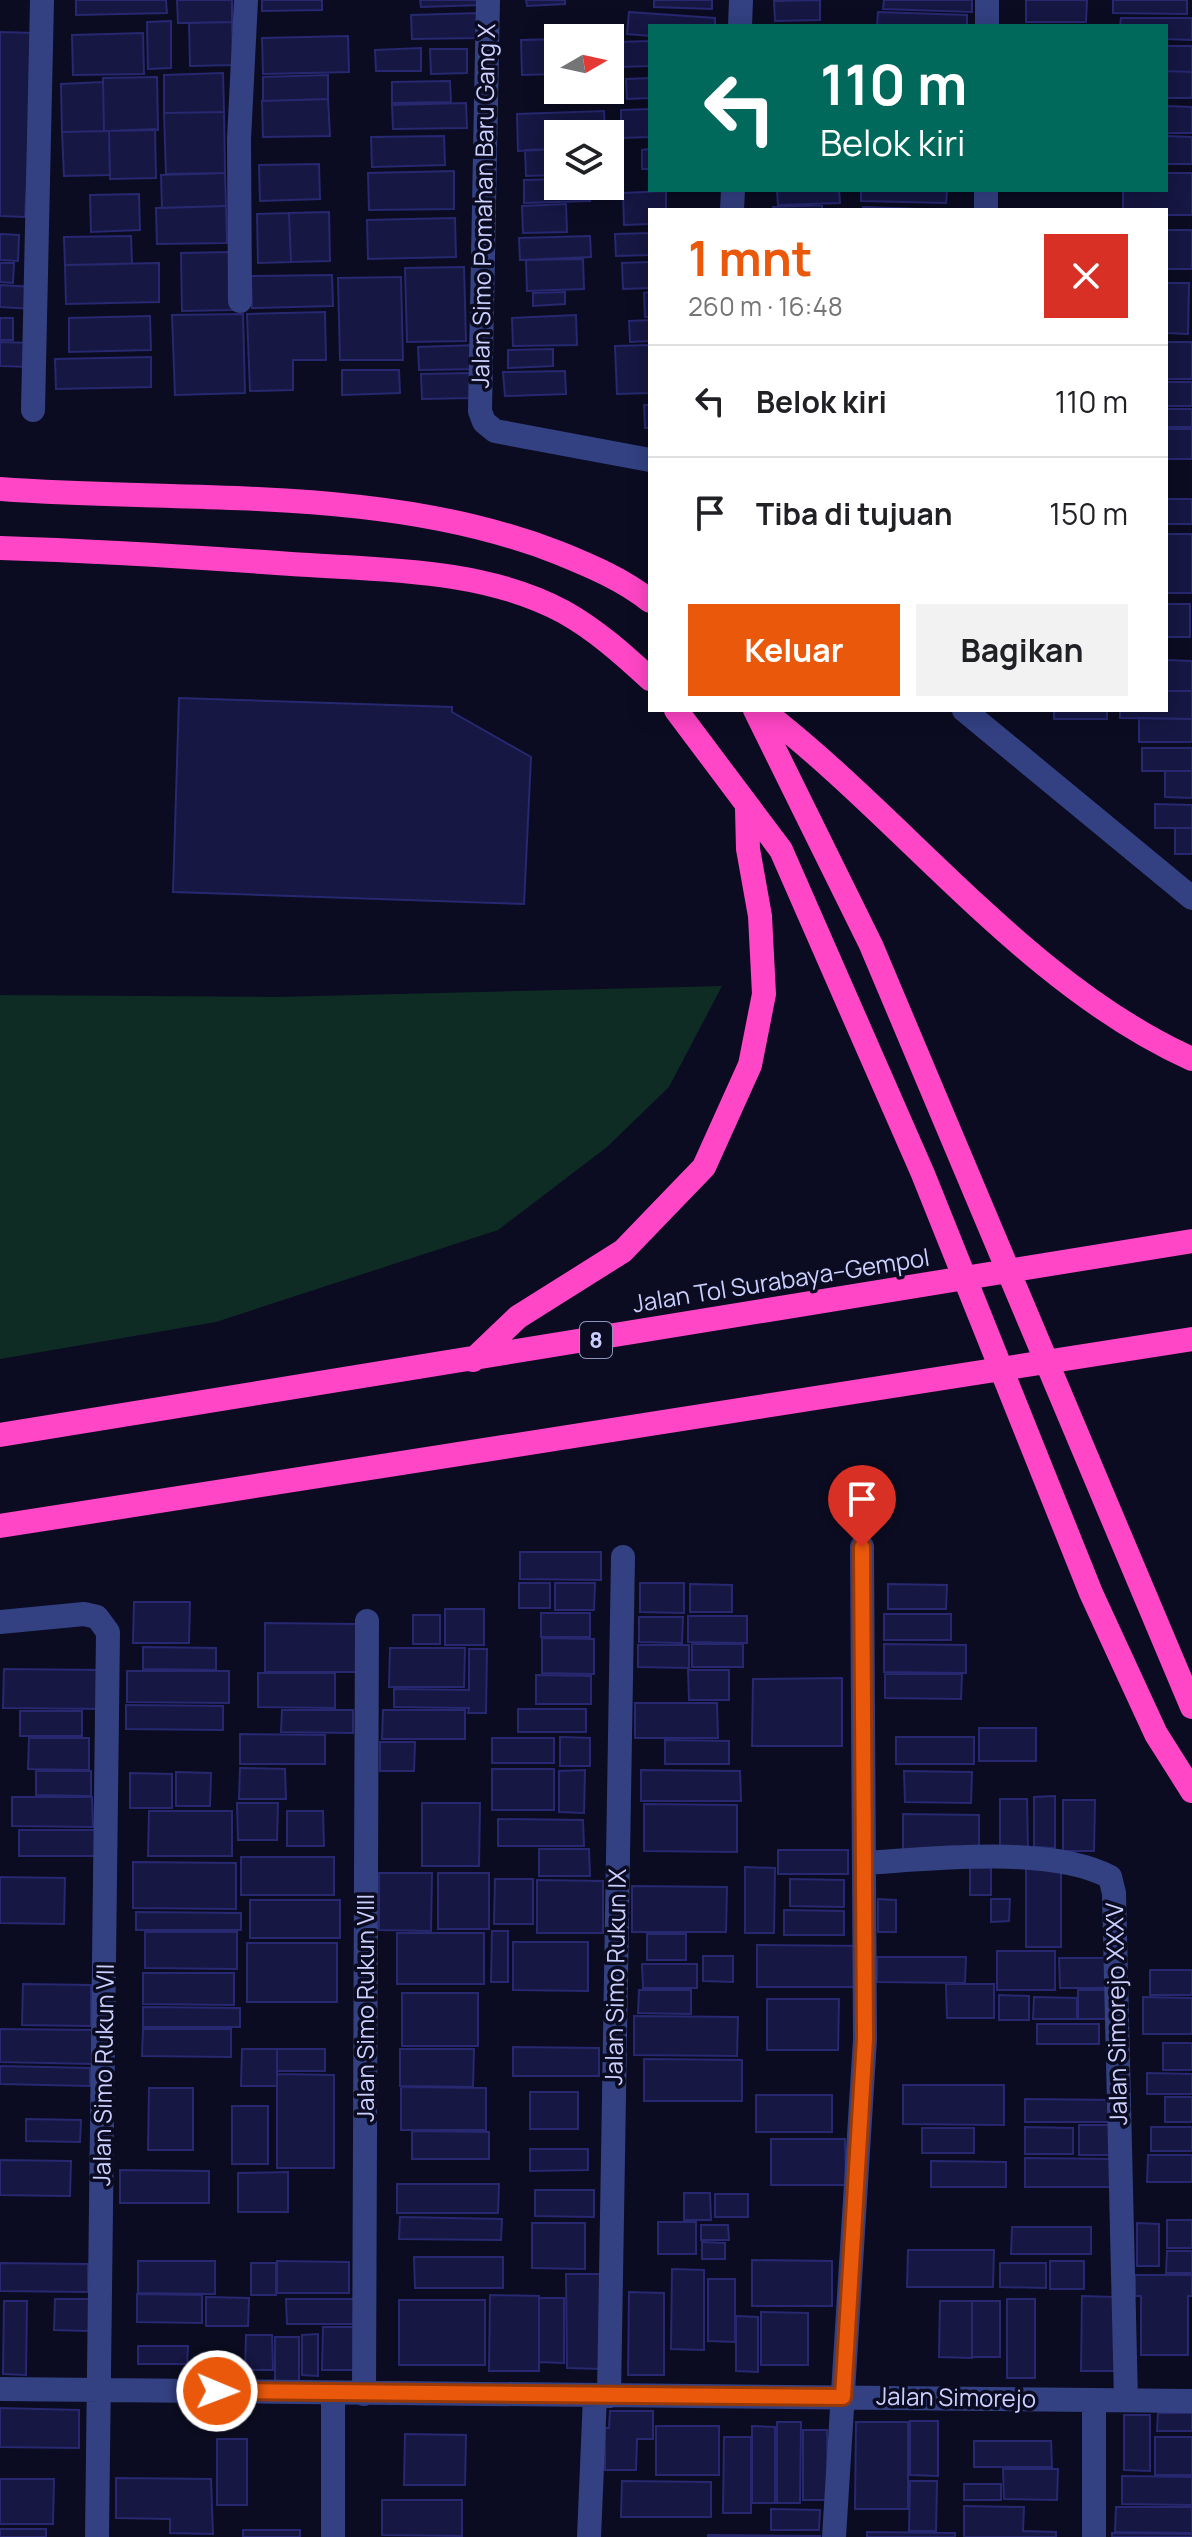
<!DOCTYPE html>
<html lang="id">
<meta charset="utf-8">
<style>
:root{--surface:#fff;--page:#f2f2f2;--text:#202124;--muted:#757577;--line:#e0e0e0;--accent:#ea580c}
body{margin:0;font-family:Manrope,sans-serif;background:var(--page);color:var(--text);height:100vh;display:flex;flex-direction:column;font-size:30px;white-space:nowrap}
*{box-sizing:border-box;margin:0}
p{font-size:26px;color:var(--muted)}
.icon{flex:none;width:44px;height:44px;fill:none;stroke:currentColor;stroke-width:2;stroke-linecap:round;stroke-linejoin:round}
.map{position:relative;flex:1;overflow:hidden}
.panel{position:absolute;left:648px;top:208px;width:520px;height:504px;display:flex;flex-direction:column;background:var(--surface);border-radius:0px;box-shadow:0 4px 20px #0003}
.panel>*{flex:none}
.guide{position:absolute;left:648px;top:24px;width:520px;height:168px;border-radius:0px;box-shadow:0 4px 20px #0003;background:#00695c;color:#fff;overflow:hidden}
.needle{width:52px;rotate:81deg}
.buttons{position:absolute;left:544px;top:24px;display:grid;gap:16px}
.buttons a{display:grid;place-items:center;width:80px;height:80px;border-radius:0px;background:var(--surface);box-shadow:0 4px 20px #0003;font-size:40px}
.pin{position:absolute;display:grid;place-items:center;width:68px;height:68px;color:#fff;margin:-82px -34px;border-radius:50% 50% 50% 0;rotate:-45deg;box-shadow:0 0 8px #0007}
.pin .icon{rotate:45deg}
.me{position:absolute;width:88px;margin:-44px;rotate:91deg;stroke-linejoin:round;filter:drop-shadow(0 0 6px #0008)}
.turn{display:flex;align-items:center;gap:28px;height:168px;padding:0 40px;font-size:36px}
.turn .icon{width:104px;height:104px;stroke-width:2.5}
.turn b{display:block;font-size:56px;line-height:68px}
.round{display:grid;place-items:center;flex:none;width:84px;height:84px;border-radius:0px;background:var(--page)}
.overview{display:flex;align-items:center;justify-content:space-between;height:136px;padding:0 40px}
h1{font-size:48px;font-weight:700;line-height:60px;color:var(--accent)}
.button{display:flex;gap:16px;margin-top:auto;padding:16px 40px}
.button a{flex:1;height:92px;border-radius:0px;background:var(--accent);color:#fff;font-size:32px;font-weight:700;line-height:92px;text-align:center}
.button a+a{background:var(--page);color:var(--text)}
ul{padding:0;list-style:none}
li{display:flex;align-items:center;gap:24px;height:112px;padding:0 40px;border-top:2px solid var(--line)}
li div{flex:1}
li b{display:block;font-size:30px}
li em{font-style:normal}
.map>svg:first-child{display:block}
.green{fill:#0e2b24}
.building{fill:#161743;stroke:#272870;stroke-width:2}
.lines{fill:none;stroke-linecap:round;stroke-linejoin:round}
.minor{stroke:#334183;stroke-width:24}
.highway{stroke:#ff46c6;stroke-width:24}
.route-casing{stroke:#983908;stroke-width:20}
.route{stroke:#ea580c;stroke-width:14}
.labels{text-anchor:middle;stroke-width:7;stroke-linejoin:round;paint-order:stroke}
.shield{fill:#0b0c21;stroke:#9195bc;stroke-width:2}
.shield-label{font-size:22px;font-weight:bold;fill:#cbd0ff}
.street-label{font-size:24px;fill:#cbd0ff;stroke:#0b0c21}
</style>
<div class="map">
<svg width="1192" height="2537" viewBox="0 0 1192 2537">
<rect width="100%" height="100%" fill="#0b0c21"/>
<path class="green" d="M722,986L669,1087L607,1147L498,1230L216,1322L0,1359V995L276,997Z"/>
<path class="building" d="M76,0H166L167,13L76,15Z
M177,0H232V22L178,23Z
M262,0H322V10L262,11Z
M420,0H482V5L421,7Z
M526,0H565V4L527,6Z
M654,0H712V9L654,7Z
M820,0V20L775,21L774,1Z
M884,0H972V12L883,9Z
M1026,0H1087L1086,22H1026Z
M1113,0H1187V14L1113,13Z
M629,12L715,18V26H650V36L627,34Z
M878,12L967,15V26H877Z
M480,13L481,38L412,39L411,15Z
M1121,18H1192V40L1166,39V26H1120Z
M171,21V68L148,69L147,22Z
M232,22L233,65L190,66L189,23Z
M0,32L35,33L25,217L0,216Z
M143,33L144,74L73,75L72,35Z
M348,36L349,72L263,74L262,38Z
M558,39V74L522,75L521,40Z
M650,41V66L618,67L617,42Z
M1166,46H1192V72L1166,71Z
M421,48V71H376L375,50Z
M430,49H467V73L431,74Z
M1166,71L1192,72V98H1166Z
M223,73L224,112L164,113V75Z
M328,75V99L263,101V77Z
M157,77L158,130L104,131L103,78Z
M650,78V98L627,99L626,79Z
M450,81L451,102L392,103V82Z
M103,82L104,131L62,132L61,84Z
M328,99L330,136L263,137L262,101Z
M466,103L467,128L393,129L392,105Z
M1166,106L1192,107V133H1166Z
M650,109V137L621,138V110Z
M604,111L605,134H558V149L518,151L517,114Z
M224,112L225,173L166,174L164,113Z
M155,129L156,178L110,179L109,131Z
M109,131L110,175L64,176L62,132Z
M444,136L445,165L372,167L371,137Z
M1166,136L1192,137V164H1166Z
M558,149V175L526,176L525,150Z
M650,149V169H642V150Z
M319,164L320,199L260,201L259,165Z
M454,171V209L369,210L368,173Z
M225,173L226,206L162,208L161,175Z
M1166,173H1192V215H1166V210H1123V190H1166Z
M558,179V186H590V201L524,203V180Z
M777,190H839L840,203L778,205Z
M861,190H947L946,203L861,201Z
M666,191V210H650V224L624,225L623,193Z
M139,194L140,230L91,232L90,195Z
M566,204L567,232L523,233L522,206Z
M822,205V210H773V207Z
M226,206L227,243L157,244L156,208Z
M863,207L952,210H863Z
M329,212L330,261L291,262L289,213Z
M289,213L291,262L258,263L257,214Z
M455,218L456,257L368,259L367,220Z
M1166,230H1192V269H1166Z
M650,233V255L616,256L615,234Z
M0,234L19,235L18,261L0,260Z
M131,236L132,264L65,265L64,237Z
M590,236L591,257L520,260L519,238Z
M231,252L232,310L182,311L181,253Z
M583,259L584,289L527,291L526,260Z
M650,262V288L623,289L622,263Z
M0,263H14L13,283L0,282Z
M159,263V302L66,304L65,265Z
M464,267L466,341L407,342L405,268Z
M332,275L333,306L252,308L251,276Z
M401,277L403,360H340L338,278Z
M1166,283H1189L1188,334L1166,333Z
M0,285L34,287L33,309L0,307Z
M565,292V304L533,306V293Z
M650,292V317H645L644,293Z
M325,312L326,360H293V390L250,391L247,314Z
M243,314L245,393L175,395L172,315Z
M576,315L577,345L513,346L512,318Z
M150,316L151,350L69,352V318Z
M0,318H13V340H0Z
M650,320V341L630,342L629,321Z
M0,342L33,343L32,367L0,366Z
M1166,342H1192V379H1166Z
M477,345L478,369L419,370L418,347Z
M650,345V393L617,394L615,346Z
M553,349V366L508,368V350Z
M151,357V387L56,389L55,359Z
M342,370H399L400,393L342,395Z
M565,371L566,394L505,396L503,372Z
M473,373V398L422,399L421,374Z
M1166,382H1192V406H1166Z
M644,405H650V428H645Z
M1166,409H1192V427H1166Z
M1166,429H1192V459H1166Z
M1166,499H1192V524H1166Z
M1166,534H1192V593H1166Z
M1166,604H1190V637H1166Z
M1166,660L1192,661V691H1166Z
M1166,691H1192V719L1120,718V710H1166Z
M179,698L452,707V712L531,757L524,904L173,892Z
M1054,710H1107V719H1054Z
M1139,718L1192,719V742H1139Z
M1142,748H1192V771H1142Z
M1165,771H1192V798L1165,797Z
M1155,804L1192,805V828H1155Z
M1175,828H1192V854H1175Z
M520,1552H601V1580L520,1579Z
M519,1583H550V1608H519Z
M555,1583H595L594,1610H555Z
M640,1583H684V1613L640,1612Z
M690,1584L732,1585V1612H690Z
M888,1584L947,1585L946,1609H888Z
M134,1602H190L189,1643H133Z
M445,1609H484V1645H445Z
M541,1613H590V1637H541Z
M884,1614H951V1640H884Z
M413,1615H440V1644H413Z
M688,1616H747V1643L688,1642Z
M639,1617H683L682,1643L639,1642Z
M265,1623L356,1624V1672H265Z
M542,1638L594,1639V1674L542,1673Z
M692,1644H743V1667H692Z
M884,1644L966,1645V1673L884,1672Z
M638,1645H689V1668L638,1667Z
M143,1647L216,1648V1670L143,1669Z
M390,1648H465L464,1687H389Z
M469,1649H487L486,1713H468L469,1708L394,1707V1689L469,1690Z
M4,1669L105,1670V1709L3,1708Z
M688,1670H729V1700H689Z
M127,1671H229V1703L127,1702Z
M258,1673H335V1708L258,1707Z
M885,1674H962L961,1699L885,1698Z
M536,1675L591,1676V1704H536Z
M842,1678V1746H752L753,1679Z
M635,1703H717L718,1738H635Z
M126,1705L223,1706V1730L126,1729Z
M518,1709H586V1732H518Z
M282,1710H353V1733L281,1732Z
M383,1710H465V1739H382Z
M20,1711H82V1736H20Z
M979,1728H1036V1761H979Z
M240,1734L325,1735V1764H240Z
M560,1737L590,1738V1766H560Z
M896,1737H974V1764H896Z
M29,1738H89V1770L28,1769Z
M492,1738H554V1763H492Z
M665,1740L729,1741V1764H665Z
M380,1742H415L414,1771H380Z
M240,1768L285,1769L286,1799H239Z
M492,1769H554V1810H492Z
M585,1770L584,1813L559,1812V1771Z
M641,1770L740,1771L741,1801H641Z
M36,1771H91V1796L36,1795Z
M904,1771L972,1772L971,1803L905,1802Z
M176,1772L211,1773L210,1806H176Z
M130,1773L172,1774V1808H130Z
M1055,1796V1848L1034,1847V1797Z
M12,1797H92L93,1827L12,1826Z
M1000,1799H1027L1028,1850H1000Z
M1063,1800H1095L1094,1851H1063Z
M237,1803H278L277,1840H238Z
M422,1803H480L479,1866H422Z
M644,1804L737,1805V1852L644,1851Z
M149,1811H232V1856H148Z
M287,1811H323L324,1846H287Z
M903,1814L979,1815V1854L903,1853Z
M498,1819L583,1820L584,1846H498Z
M19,1830H100L99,1856H19Z
M539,1849H589L590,1876H539Z
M778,1850H848V1874H778Z
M241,1857H334V1895H241Z
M133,1862L236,1863V1909L133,1908Z
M745,1867L775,1868L774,1933H745Z
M970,1867H991V1895H970Z
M1026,1869H1061V1947H1026Z
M379,1873H432L431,1931L379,1930Z
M438,1873H489V1929H438Z
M0,1877L65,1878L64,1924L0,1923Z
M495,1879H533V1924H494Z
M790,1879L844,1880V1907L790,1906Z
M537,1880L603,1881V1933H537Z
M632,1886L727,1887L726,1932H632Z
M878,1899L896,1900V1932H878Z
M991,1899H1010L1009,1921L991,1922Z
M250,1900H340V1938H250Z
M784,1910L844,1911V1935H784Z
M136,1912L241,1913V1930H136Z
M492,1931H508V1982H491Z
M145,1932H237V1969L145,1968Z
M397,1933H484V1984H397Z
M647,1934H686V1960H647Z
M513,1942H588V1991L513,1990Z
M247,1943H337V2002H247Z
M757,1945L863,1946L862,1987H757Z
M997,1951H1055V1990H997Z
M703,1956H733V1982L703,1981Z
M877,1957H966L965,1983L877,1982Z
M1059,1958H1108V1988H1060Z
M642,1964H697V1988H643Z
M1150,1970H1192V1995H1150Z
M143,1973H234V2005L143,2004Z
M23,1984L91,1985V2026L22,2025Z
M946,1984H994V2018H947Z
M639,1990H691V2014L638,2013Z
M1078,1990H1111V2019H1078Z
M402,1993H478V2046H402Z
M999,1995L1029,1996V2020H999Z
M1034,1997L1077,1998V2019H1033Z
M1143,1997L1192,1998V2034H1143Z
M767,1999H839L838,2050H767Z
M143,2007L240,2008V2027H143Z
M634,2016L738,2017L737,2056L634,2055Z
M1037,2024H1099V2044H1037Z
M0,2029L94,2030V2064L0,2062Z
M143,2029H231V2057L142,2056Z
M1163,2043H1192V2070H1163Z
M513,2047L599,2048V2076H513Z
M242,2049H277V2086H241Z
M277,2049H325V2071H277Z
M400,2049H474L473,2087L400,2086Z
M644,2059L742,2060V2101H644Z
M0,2066L90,2068V2086L0,2084Z
M1147,2073L1192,2074V2094H1147Z
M277,2074L334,2075V2168H277Z
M903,2085H1004V2125L903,2124Z
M401,2087L486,2088V2130H401Z
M149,2088H193V2150H148Z
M530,2092H578V2129H530Z
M756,2095H832V2132H756Z
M1165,2097H1192V2122H1165Z
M1025,2099L1117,2100L1116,2122H1025Z
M232,2106H268V2164H232Z
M26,2119L81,2120L80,2142L26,2141Z
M1079,2125H1111V2155H1079Z
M1025,2127L1073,2128V2154H1025Z
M1151,2127H1192V2151H1151Z
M922,2128H974V2153H922Z
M412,2131L489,2132V2159H412Z
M771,2139H845L846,2185H771Z
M530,2149H588V2170L530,2171Z
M1148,2155H1192V2182H1147Z
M1025,2158L1115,2159V2187H1025Z
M0,2160L71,2161L70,2196L0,2195Z
M931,2161L1006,2162V2187H931Z
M120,2170L209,2171V2203H120Z
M288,2172V2212H238V2173Z
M397,2184H499L498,2213H397Z
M535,2190H594V2217L535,2216Z
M684,2193H710L711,2220H684Z
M715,2194H748V2217H715Z
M400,2217L502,2219L501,2240L399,2239Z
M1167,2220H1192V2248H1167Z
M658,2222H696V2254H658Z
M532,2223H585V2269L532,2268Z
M1137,2223L1159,2224V2266H1137Z
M701,2225H728L729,2240H701Z
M1012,2227H1091V2254H1011Z
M702,2242L725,2243V2259H702Z
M908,2250H994L993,2287H907Z
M1167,2251H1192V2273H1166Z
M414,2257H503V2288H415Z
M752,2260L832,2261V2306H752Z
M138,2261H215V2294L138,2293Z
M277,2261L349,2262V2293H277Z
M1050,2261H1084V2289H1050Z
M0,2263L88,2264V2292L0,2291Z
M251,2263H276V2295H251Z
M1000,2263H1046V2288L1000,2287Z
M672,2269L704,2270V2350L671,2349Z
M566,2274H603V2369L567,2368Z
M1135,2275H1192V2296H1188V2355H1141V2296H1135Z
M708,2279H735V2342L708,2341Z
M629,2292L664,2293V2375H628Z
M137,2294L202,2295V2323L137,2322Z
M490,2295L539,2296V2371H489Z
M1082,2296L1115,2297V2371H1081Z
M206,2297L249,2298L248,2326H206Z
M539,2298H564V2363L539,2362Z
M55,2299H89V2331L54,2330Z
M286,2299H355V2324H287Z
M1007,2299H1035V2378H1007Z
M399,2300H485V2365H399Z
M4,2301H27L26,2375L3,2374Z
M940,2301H972V2358L939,2357Z
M972,2301H1000V2357H972Z
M761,2312L808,2313V2365H761Z
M736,2316L758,2317V2372L736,2371Z
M323,2327H354V2370H322Z
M318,2334V2376L302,2375V2335Z
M246,2335H272L273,2370H245Z
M275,2337H299V2382H275Z
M138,2346H188L187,2364H138Z
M0,2408L79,2410V2448L0,2447Z
M610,2411H653V2439H637L636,2470H605V2428H609Z
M1158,2413H1192V2431H1157Z
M1124,2415H1150V2471L1124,2470Z
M910,2421H938V2476L910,2475Z
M777,2422H801L800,2503H777Z
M856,2422H908V2509H855Z
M656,2426H719V2475H656Z
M752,2426L775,2427V2503H752Z
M803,2430H827L828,2500H803Z
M405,2434L466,2435L465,2485H404Z
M724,2437H751V2513H723Z
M1155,2437H1192V2475H1155Z
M217,2439H247V2505H217Z
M974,2441H1051L1052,2467H974Z
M1003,2469H1058L1057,2500L1004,2499Z
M1122,2476L1192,2477V2505L1122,2504Z
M116,2478L211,2479L213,2534L170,2533V2519L116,2518Z
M0,2479H54L53,2524H0Z
M622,2481L711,2482V2517H621Z
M910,2481H937L936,2531H909Z
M964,2484H1001V2500H964Z
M382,2500H462V2536L382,2535Z
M964,2506L1024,2507L1023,2531L1056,2532V2537H964Z
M1116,2507H1192V2533L1115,2532Z
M771,2509L820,2510L819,2530H771Z
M0,2529H46V2537H0Z
M243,2530H300V2537H243Z
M867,2532L955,2533V2537H867Z
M1112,2533L1192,2534V2537H1112Z
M708,2535L820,2536V2537H708Z"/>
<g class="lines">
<path class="minor" d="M488,0L480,411L484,422L495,431L650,460
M740,26L741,0
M987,26V0
M732,210L733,190
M986,210V190
M240,301L239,139L246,0
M33,410L42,0
M964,710L1192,898
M0,1622L84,1614L97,1617L108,1632L97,2537
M864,1863C932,1859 1049,1845 1110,1877L1114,1893L1126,2400
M0,2389L1192,2401
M333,2394V2537
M364,2394L367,1621
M609,2396L623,1557
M1094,2400V2537
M589,2537L595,2396
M834,2537L865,2039L862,1547"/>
<path class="highway" d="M0,489C185,503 383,484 559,553C591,566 624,580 650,601
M0,548C97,551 194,557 291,564C381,570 483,568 564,612C596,630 623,654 650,679
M676,710L781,850L923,1174L1091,1593L1156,1734L1192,1791
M755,710L871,945L1192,1707
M762,710C905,820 1027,985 1192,1059
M473,1360L518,1317L623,1251L704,1167L750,1065L764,994L760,916L748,849L747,809
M0,1435L1192,1241
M0,1526L1192,1339"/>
</g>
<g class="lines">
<defs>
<path id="route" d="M217,2391L843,2397L865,2039L862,1547"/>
</defs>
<use href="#route" class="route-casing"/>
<use href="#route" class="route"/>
</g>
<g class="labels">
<rect class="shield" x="580" y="1322" width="32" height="36" rx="6"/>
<g class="shield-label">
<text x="596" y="1348">8</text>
</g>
<g class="street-label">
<text transform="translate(484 206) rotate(-89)" y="8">Jalan Simo Pomahan Baru Gang X</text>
<text transform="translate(781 1281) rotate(-9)" y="8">Jalan Tol Surabaya–Gempol</text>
<text transform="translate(616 1977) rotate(-89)" y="8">Jalan Simo Rukun IX</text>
<text transform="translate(366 2008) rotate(-90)" y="8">Jalan Simo Rukun VIII</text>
<text transform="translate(1117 2014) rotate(-91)" y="8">Jalan Simorejo XXXV</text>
<text transform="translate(104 2075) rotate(-89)" y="8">Jalan Simo Rukun VII</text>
<text transform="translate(956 2398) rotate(1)" y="8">Jalan Simorejo</text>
</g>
</g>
</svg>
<div class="buttons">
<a><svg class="needle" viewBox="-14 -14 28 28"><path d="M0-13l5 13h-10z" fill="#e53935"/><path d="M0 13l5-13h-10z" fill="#757577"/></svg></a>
<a><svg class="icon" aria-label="layers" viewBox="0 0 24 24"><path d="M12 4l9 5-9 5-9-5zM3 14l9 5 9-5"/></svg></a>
</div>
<div class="pin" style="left:862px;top:1547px;background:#d93025"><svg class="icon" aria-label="arrive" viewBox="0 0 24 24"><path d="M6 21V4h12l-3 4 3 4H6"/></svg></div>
<svg class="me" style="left:217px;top:2391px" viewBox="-20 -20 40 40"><circle r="17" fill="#ea580c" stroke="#fff" stroke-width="3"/><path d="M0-11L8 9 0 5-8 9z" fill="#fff"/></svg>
<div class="guide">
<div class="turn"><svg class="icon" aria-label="left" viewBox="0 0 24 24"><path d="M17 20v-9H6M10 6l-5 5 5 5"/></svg><div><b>110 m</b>Belok kiri</div></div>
</div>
<section class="panel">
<div class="overview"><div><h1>1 mnt</h1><p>260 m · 16:48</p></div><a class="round" style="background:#d93025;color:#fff"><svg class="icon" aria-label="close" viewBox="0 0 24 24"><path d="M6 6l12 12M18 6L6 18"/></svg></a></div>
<ul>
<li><svg class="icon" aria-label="left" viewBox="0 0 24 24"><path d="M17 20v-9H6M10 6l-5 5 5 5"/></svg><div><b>Belok kiri</b></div><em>110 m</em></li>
<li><svg class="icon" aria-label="arrive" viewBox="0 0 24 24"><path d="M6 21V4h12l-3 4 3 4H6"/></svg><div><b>Tiba di tujuan</b></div><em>150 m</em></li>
</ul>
<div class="button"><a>Keluar</a><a>Bagikan</a></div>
</section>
</div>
